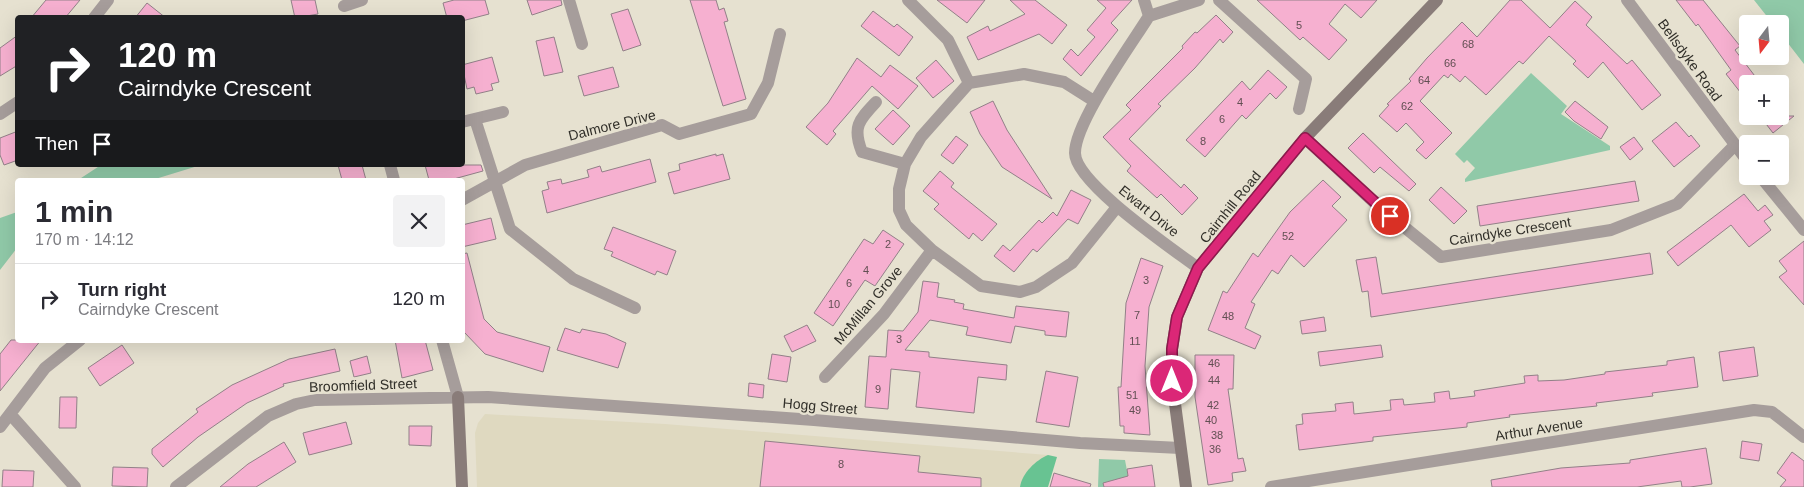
<!DOCTYPE html>
<meta charset="utf-8">
<style>
:root{--surface:#fff;--page:#f2f2f3;--text:#2b2b33;--muted:#7c7c81;--line:#e1e1e2}
body{margin:0;font-family:Arial,sans-serif;background:var(--page);color:var(--text);height:100vh;display:flex;flex-direction:column;font-size:19px;white-space:nowrap}
*{box-sizing:border-box;margin:0}
p{font-size:16px;color:var(--muted)}
.icon{flex:none;width:28px;height:28px;fill:none;stroke:currentColor;stroke-width:2;stroke-linecap:round;stroke-linejoin:round}
.map{position:relative;flex:1;overflow:hidden}
.side{position:absolute;left:15px;top:178px;width:450px;height:165px;display:flex;flex-direction:column;background:var(--surface);border-radius:5px;box-shadow:0 5px 20px #0002}
.side>*{flex:none}
.hud{position:absolute;left:15px;top:15px;width:450px;height:152px;border-radius:5px;box-shadow:0 5px 20px #0002;background:#202124;color:#fff;overflow:hidden}
.needle{width:32px;rotate:196deg}
.fabs{position:absolute;left:1739px;top:15px;display:grid;gap:10px}
.fabs a{display:grid;place-items:center;width:50px;height:50px;border-radius:5px;background:var(--surface);box-shadow:0 5px 20px #0002;font-size:25px}
.pin{position:absolute;display:grid;place-items:center;width:42px;height:42px;color:#fff;margin:-21px;border:2px solid #fff;border-radius:50%;box-shadow:0 1px 5px #0007}
.me{position:absolute;width:55px;margin:-28px;rotate:0deg;stroke-linejoin:round;filter:drop-shadow(0 0 4px #0008)}
.turn{display:flex;align-items:center;gap:18px;height:105px;padding:0 20px;font-size:22px}
.turn .icon{width:65px;height:65px;stroke-width:2.5}
.turn b{display:block;font-size:35px;line-height:42px}
.then{display:flex;align-items:center;height:48px;padding:0 20px;background:#0003;gap:10px;font-size:19px}
.round{display:grid;place-items:center;flex:none;width:52px;height:52px;border-radius:5px;background:var(--page)}
.summary{display:flex;align-items:center;justify-content:space-between;height:85px;padding:0 20px}
h1{font-size:30px;font-weight:700;line-height:38px}
ul{padding:0;list-style:none}
li{display:flex;align-items:center;gap:15px;height:70px;padding:0 20px;border-top:1px solid var(--line)}
li div{flex:1}
li b{display:block;font-size:19px}
li em{font-style:normal}
.map>svg:first-child{display:block}
.built{fill:#dfd9c0}
.green{fill:#90c9a8}
.forest{fill:#68c392}
.building{fill:#f6b0d0;stroke:#928088}
.lines{fill:none;stroke-linecap:round;stroke-linejoin:round}
.street{stroke:#a69d9b;stroke-width:12}
.secondary{stroke:#897c79;stroke-width:12}
.route-casing{stroke:#8e194d;stroke-width:12}
.route{stroke:#db2777;stroke-width:9}
.labels{text-anchor:middle;stroke-width:5;stroke-linejoin:round;paint-order:stroke}
.number-label{font-size:11px;fill:#624f53}
.street-label{font-size:14px;fill:#312f29;stroke:#e6e1d0}
</style>
<div class="map">
<svg width="1804" height="487" viewBox="0 0 1804 487">
<rect width="100%" height="100%" fill="#e6e1d0"/>
<path class="built" d="M485,414L665,424L1048,455L1038,487H477L475,433L478,423Z"/>
<path class="green" d="M1754,0H1804V64L1780,33V24H1773Z
M1531,73L1567,106L1561,114L1610,146V150L1465,182V179L1475,168L1467,160L1464,163L1455,154Z
M101,165H201L152,180H78Z
M17,212V248L0,270V218Z
M1099,459L1125,460L1128,476L1127,487H1098Z"/>
<path class="forest" d="M1048,455L1057,457L1048,487H1020C1022,473 1036,460 1048,455Z"/>
<path class="building" d="M46,0H80L65,18H31Z
M291,0H315L318,14L295,18Z
M454,0H485L489,14L462,21V18H447L443,3Z
M527,0H561L562,5L532,15Z
M690,0H716L719,10L724,8L728,21L724,22L746,99L723,106Z
M937,0H985L967,23Z
M1010,0H1035L1067,25L1052,44L1039,34L978,60L967,37L988,26L990,31L1025,14Z
M1097,0H1132L1111,23L1118,30L1081,76L1063,59L1071,49L1078,56L1095,37L1087,30L1106,8Z
M1257,0H1377L1361,18L1345,4L1329,24L1347,40L1329,60L1303,37L1300,40Z
M1510,0H1521L1550,28L1575,1L1592,17L1586,25L1627,64L1632,60L1661,95L1642,110L1603,62L1588,78L1573,64L1576,61L1549,36L1523,64L1519,61L1486,95L1465,76L1460,82L1451,74L1448,78L1444,75L1420,101L1452,133L1426,159L1416,150L1424,142L1406,123L1397,132L1379,116L1389,105L1387,104L1411,81L1409,79L1427,58L1462,22L1477,37Z
M1676,0H1703L1740,46L1735,50L1761,84H1748V102L1726,74L1731,70L1698,24L1696,26Z
M147,3L166,18H135Z
M628,9L641,45L623,51L611,14Z
M873,11L894,27L897,24L913,37L899,56L861,26Z
M1216,15L1233,32L1223,43L1220,39L1195,68L1158,104L1161,106L1129,139L1181,188L1184,184L1198,198L1182,215L1161,194L1157,198L1127,171L1131,166L1103,137L1131,110L1126,105L1183,48L1182,46L1195,32L1197,33Z
M18,35V65L0,76V48Z
M554,37L563,72L544,76L536,41Z
M492,57L499,82L491,84L493,90L476,94L474,87L467,89L462,65Z
M857,58L881,77L890,65L918,86L898,109L872,86L833,131L836,134L827,145L806,127L828,103Z
M936,60L954,81L933,98L916,78Z
M613,67L619,87L584,96L578,76Z
M1268,70L1287,87L1276,99L1270,93L1246,119L1242,115L1205,157L1186,140L1242,81L1250,90Z
M993,101L1007,130L1052,199L1002,167L980,134L970,112Z
M1575,101L1608,127L1601,139L1574,121L1565,112Z
M893,110L910,126L893,145L875,129Z
M1760,116H1794L1773,133Z
M1676,122L1689,137L1691,135L1700,146L1674,167L1652,141Z
M18,131V160L4,165L0,155V138Z
M1363,133L1416,184L1409,191L1380,167L1374,173L1348,148Z
M956,136L968,145L953,164L941,155Z
M1634,137L1643,149L1630,160L1620,147Z
M716,154V156L723,154L730,179L674,194L668,173L680,170L679,164Z
M650,159L656,182L547,213L542,191L549,189L547,182L561,179L562,184L589,177L587,170L600,166L602,172Z
M338,165H362L366,180H342Z
M425,165H481L483,171L450,180H429Z
M940,171L954,183L951,187L997,224L982,241L973,233L969,239L956,228L934,209L939,204L923,191Z
M1323,180L1341,197L1332,206L1347,220L1304,267L1291,255L1278,274L1272,270L1251,302L1255,304L1245,328L1261,336L1255,349L1208,330L1223,291L1227,293L1253,253L1258,257L1290,212Z
M1635,181L1639,201L1480,226L1477,206Z
M1441,187L1467,211L1454,224L1429,200Z
M1071,190L1091,200L1078,224L1068,219L1037,252L1033,249L1014,272L994,256L1003,245L1010,251L1039,220L1042,223L1053,212L1057,216Z
M1744,194L1758,211L1765,205L1773,215L1764,221L1771,230L1749,247L1731,225L1678,266L1667,252Z
M491,218L496,239L462,247V225Z
M613,227L676,251L667,275L657,271L655,275L611,256L613,252L604,249Z
M883,230L904,244L875,286L865,280L833,326L814,313L864,239L873,244Z
M1804,241V305L1779,277L1787,271L1779,261Z
M467,253L484,319L497,332L550,347L543,372L485,354L464,332L462,329V254Z
M1650,253L1653,274L1371,317L1368,291L1362,292L1356,260L1376,257L1382,294Z
M1141,258L1163,266L1149,307L1145,366L1150,435L1124,433V426H1120L1118,387H1121L1126,303Z
M923,281L939,283L937,297L955,300L954,302L964,304L963,309L1014,318L1016,306L1069,312L1066,337L1045,335V331L1015,326L1011,343L966,335L968,327L930,320L905,350L929,352V357L1007,365L1006,380L978,377L974,413L916,407L920,372L891,369L888,409L865,407L869,356L886,357L888,330L903,331L918,312Z
M1324,317L1326,331L1302,334L1300,321Z
M807,325L816,341L792,352L784,336Z
M565,328L580,333L582,329L606,334L626,343L618,368L557,350Z
M11,340H41L0,391V354Z
M395,340H425L433,370L402,378Z
M122,345L134,363L100,386L88,368Z
M1381,345L1383,357L1320,366L1318,352Z
M1754,347L1758,376L1723,381L1719,352Z
M335,349L340,371L283,384L284,386L247,403L198,437L163,467L152,454V449L198,412L196,409L232,385L289,359Z
M772,354L791,357L787,382L768,379Z
M1195,355H1234L1233,389H1228L1238,459L1243,458L1246,471L1232,473L1233,481L1208,485L1195,397Z
M367,356L371,373L354,377L350,361Z
M1694,357L1698,387L1652,393L1653,396L1596,403L1597,406L1509,415L1510,417L1467,423V427L1373,437V441L1299,450L1296,425L1303,424L1302,414L1336,411L1335,404L1353,402L1354,414L1391,410L1390,400L1403,399L1404,405L1435,402L1434,393L1449,391L1450,399L1475,396L1474,391L1525,383L1524,376L1538,375V381L1564,380L1605,374V372L1667,365V361Z
M1046,371L1078,377L1069,427L1036,422Z
M749,383L764,385L763,398L748,396Z
M60,397H77L76,428H59Z
M346,422L352,444L309,455L303,433Z
M409,426H432L431,446L409,445Z
M765,441L920,456L918,472L981,478V487H760Z
M1742,441L1762,444L1759,461L1740,458Z
M284,442L296,462L256,487H220L248,464Z
M1706,448L1712,484L1690,487H1682L1681,481L1637,487H1492L1491,480L1561,468L1630,463V460Z
M1792,452L1804,461V487H1780L1786,480L1777,473Z
M1152,465L1155,487H1104L1103,483L1128,476L1127,469Z
M113,467L148,468L147,487L112,486Z
M3,470L34,471L33,487H2Z
M1054,473L1091,484L1090,487H1050Z"/>
<g class="lines">
<path class="street" d="M569,0L582,44
M908,0L948,40L969,83
M1144,0L1149,16
M1219,0L1306,79L1299,109
M1627,0L1748,162
M344,6L362,0
M94,18L108,0
M1094,101L1064,82L1024,74L969,83L921,137L905,164L899,189V210L906,225L932,250L981,286L1020,292L1036,287L1072,263L1117,207
M876,102C859,120 852,127 862,152L905,164
M0,114L18,102
M475,119L510,229L573,279L635,308
M462,122L503,112
M1305,138L1376,204L1441,257L1611,230L1677,204L1734,146
M390,165L394,180
M1760,176L1804,230
M462,200L525,165L662,125L679,134L751,114L768,83L780,34
M1198,268C1173,249 1075,183 1075,153C1075,122 1131,45 1149,16L1199,0
M442,340L458,397
M825,377L884,314L932,250
M11,415L75,487
M0,427L45,368L80,340
M176,487L268,416L296,404L315,400L488,397L814,420L1080,443L1180,448
M1271,487L1754,410L1772,412L1804,437"/>
<path class="secondary" d="M458,397L462,487
M1186,487L1172,381V349L1177,317L1198,268L1305,138L1437,0"/>
</g>
<g class="lines">
<defs>
<path id="route" d="M1172,381V349L1177,317L1198,268L1305,138L1390,216"/>
</defs>
<use href="#route" class="route-casing"/>
<use href="#route" class="route"/>
</g>
<g class="labels">
<g class="number-label">
<text x="1299" y="29">5</text>
<text x="1468" y="48">68</text>
<text x="1450" y="67">66</text>
<text x="1424" y="84">64</text>
<text x="1240" y="106">4</text>
<text x="1407" y="110">62</text>
<text x="1222" y="123">6</text>
<text x="1203" y="145">8</text>
<text x="1288" y="240">52</text>
<text x="888" y="248">2</text>
<text x="866" y="274">4</text>
<text x="1146" y="284">3</text>
<text x="849" y="287">6</text>
<text x="834" y="308">10</text>
<text x="1137" y="319">7</text>
<text x="1228" y="320">48</text>
<text x="899" y="343">3</text>
<text x="1135" y="345">11</text>
<text x="1214" y="367">46</text>
<text x="1214" y="384">44</text>
<text x="878" y="393">9</text>
<text x="1132" y="399">51</text>
<text x="1213" y="409">42</text>
<text x="1135" y="414">49</text>
<text x="1211" y="424">40</text>
<text x="1217" y="439">38</text>
<text x="1215" y="453">36</text>
<text x="841" y="468">8</text>
</g>
<g class="street-label">
<text transform="translate(1690 60) rotate(54)" y="5">Bellsdyke Road</text>
<text transform="translate(612 125) rotate(-14)" y="5">Dalmore Drive</text>
<text transform="translate(1230 207) rotate(-51)" y="5">Cairnhill Road</text>
<text transform="translate(1149 211) rotate(39)" y="5">Ewart Drive</text>
<text transform="translate(1510 231) rotate(-9)" y="5">Cairndyke Crescent</text>
<text transform="translate(868 305) rotate(-50)" y="5">McMillan Grove</text>
<text transform="translate(363 385) rotate(-2)" y="5">Broomfield Street</text>
<text transform="translate(820 406) rotate(5)" y="5">Hogg Street</text>
<text transform="translate(1539 429) rotate(-9)" y="5">Arthur Avenue</text>
</g>
</g>
</svg>
<div class="fabs">
<a><svg class="needle" viewBox="-14 -14 28 28"><path d="M0-13l5 13h-10z" fill="#e53935"/><path d="M0 13l5-13h-10z" fill="#7c7c81"/></svg></a>
<a>+</a>
<a>−</a>
</div>
<div class="pin" style="left:1390px;top:216px;background:#d93025"><svg class="icon" aria-label="arrive" viewBox="0 0 24 24"><path d="M6 21V4h12l-3 4 3 4H6"/></svg></div>
<svg class="me" style="left:1172px;top:381px" viewBox="-20 -20 40 40"><circle r="17" fill="#db2777" stroke="#fff" stroke-width="3"/><path d="M0-11L8 9 0 5-8 9z" fill="#fff"/></svg>
<div class="hud">
<div class="turn"><svg class="icon" aria-label="right" viewBox="0 0 24 24"><path d="M7 20v-9h11M14 6l5 5-5 5"/></svg><div><b>120 m</b>Cairndyke Crescent</div></div>
<div class="then">Then<svg class="icon" aria-label="arrive" viewBox="0 0 24 24"><path d="M6 21V4h12l-3 4 3 4H6"/></svg></div>
</div>
<section class="side">
<div class="summary"><div><h1>1 min</h1><p>170 m · 14:12</p></div><a class="round"><svg class="icon" aria-label="close" viewBox="0 0 24 24"><path d="M6 6l12 12M18 6L6 18"/></svg></a></div>
<ul>
<li><svg class="icon" aria-label="right" viewBox="0 0 24 24"><path d="M7 20v-9h11M14 6l5 5-5 5"/></svg><div><b>Turn right</b><p>Cairndyke Crescent</p></div><em>120 m</em></li>
</ul>
</section>
</div>
